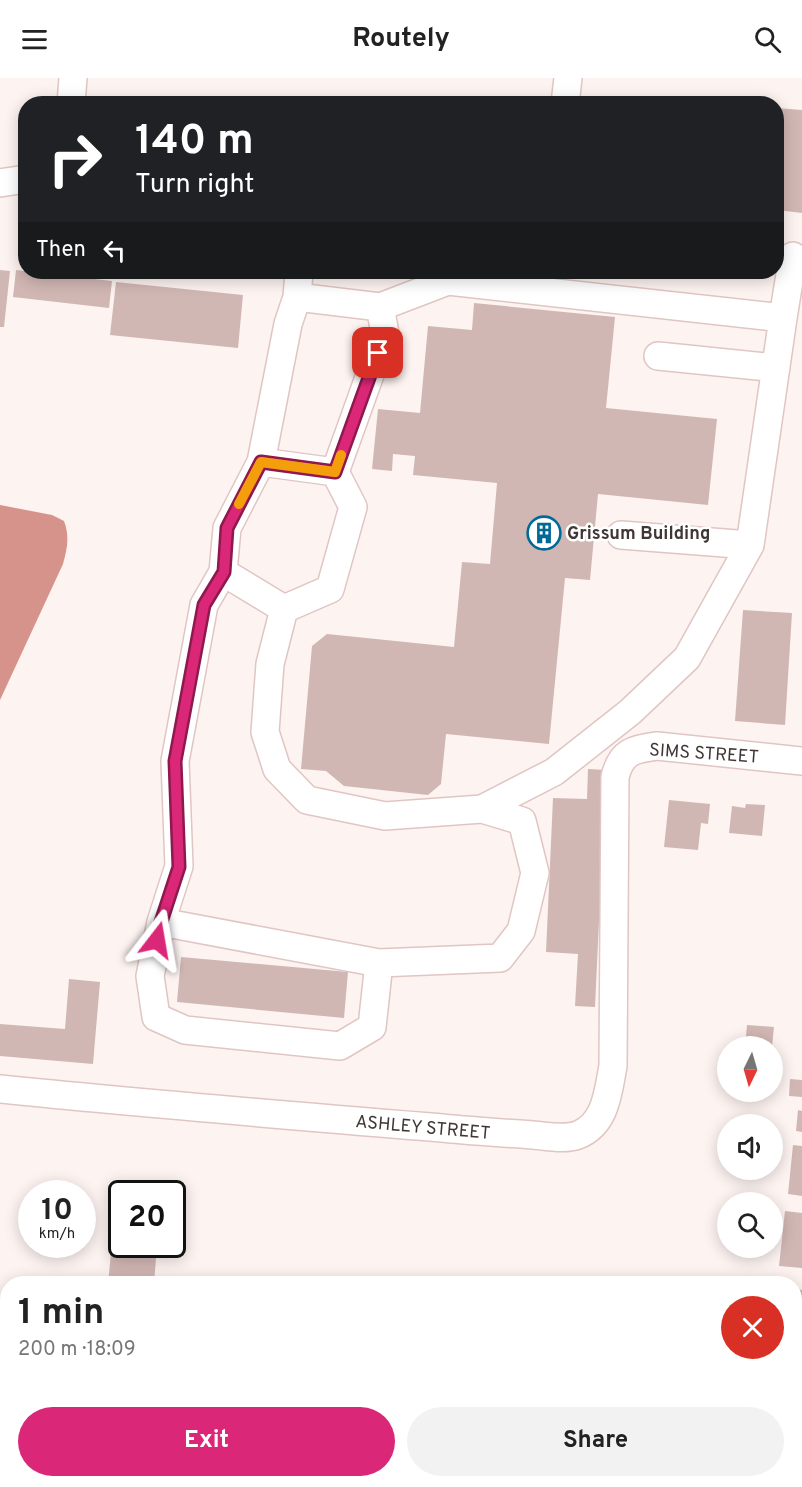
<!DOCTYPE html>
<meta charset="utf-8">
<style>
:root{--surface:#fff;--page:#f2f2f2;--text:#222;--muted:#767676;--accent:#db2777}
body{margin:0;font-family:Overpass,sans-serif;background:var(--page);color:var(--text);height:100vh;display:flex;flex-direction:column;font-size:22px;white-space:nowrap}
*{box-sizing:border-box;margin:0}
p{font-size:20px;color:var(--muted)}
.icon{flex:none;width:33px;height:33px;fill:none;stroke:currentColor;stroke-width:2;stroke-linecap:round;stroke-linejoin:round}
.map{position:relative;flex:1;overflow:hidden}
.drawer{position:absolute;left:0px;top:1198px;width:802px;height:212px;display:flex;flex-direction:column;background:var(--surface);border-radius:24px 24px 0 0;box-shadow:0 3px 15px #0003}
.drawer>*{flex:none}
.banner{position:absolute;left:18px;top:18px;width:766px;height:183px;border-radius:24px;box-shadow:0 3px 15px #0003;background:#202124;color:#fff;overflow:hidden}
.needle{width:39px;rotate:185deg}
.buttons{position:absolute;left:717px;top:958px;display:grid;gap:12px}
.buttons a{display:grid;place-items:center;width:66px;height:66px;border-radius:50%;background:var(--surface);box-shadow:0 3px 15px #0003;font-size:30px}
.speed{position:absolute;left:18px;top:1102px;display:flex;gap:12px;font-size:30px;font-weight:700;text-align:center}
.speed>*{display:grid;place-content:center;width:78px;height:78px;border-radius:50%;background:var(--surface);box-shadow:0 3px 15px #0003;line-height:1}
.speed small{font-size:15px;font-weight:400}
.speed .limit{border:3px solid #111;border-radius:9px;background:#fff;color:#111}
.pin{position:absolute;display:grid;place-items:center;width:51px;height:51px;color:#fff;margin:-26px;border-radius:12px;box-shadow:0 3px 9px #0006}
.me{position:absolute;width:66px;margin:-33px;rotate:14deg;stroke-linejoin:round;filter:drop-shadow(0 0 4px #0008)}
.turn{display:flex;align-items:center;gap:21px;height:126px;padding:0 18px;font-size:27px}
.turn .icon{width:78px;height:78px;stroke-width:2.5}
.turn b{display:block;font-size:42px;line-height:51px}
.then{display:flex;align-items:center;height:57px;padding:0 18px;background:#0003;gap:12px;font-size:22px}
.round{display:grid;place-items:center;flex:none;width:63px;height:63px;border-radius:32px;background:var(--page)}
.headline{display:flex;align-items:center;justify-content:space-between;height:102px;padding:0 18px}
h1{font-size:36px;font-weight:700;line-height:45px}
.action{display:flex;gap:12px;margin-top:auto;padding:12px 18px}
.action a{flex:1;height:69px;border-radius:36px;background:var(--accent);color:#fff;font-size:24px;font-weight:700;line-height:69px;text-align:center}
.action a+a{background:var(--page);color:var(--text)}
header{display:flex;justify-content:space-between;align-items:center;height:78px;padding:0 18px;background:var(--surface);font-size:27px;font-weight:700}
.map>svg:first-child{display:block}
.water{fill:#d5938b}
.building{fill:#d1b7b4}
.lines{fill:none;stroke-linecap:round;stroke-linejoin:round}
.minor-casing{stroke:#e0c6c2;stroke-width:30}
.highway-casing{stroke:#e0c6c2;stroke-width:36}
.minor{stroke:#fff;stroke-width:27}
.highway{stroke:#fff;stroke-width:33}
.route-casing{stroke:#8e194d;stroke-width:15}
.route{stroke:#db2777;stroke-width:10}
.slow{stroke:#f59e0b;stroke-width:10}
.labels{text-anchor:middle;stroke-width:5;stroke-linejoin:round;paint-order:stroke}
.poi-label{font-size:18px;font-weight:bold;fill:#403635;stroke:#fff;text-anchor:start}
.street-label{font-size:18px;fill:#403635;stroke:#fff}
</style>
<header><svg class="icon" aria-label="menu" viewBox="0 0 24 24"><path d="M4 6h16M4 12h16M4 18h16"/></svg>Routely<svg class="icon" aria-label="search" viewBox="0 0 24 24"><circle cx="10" cy="10" r="6"/><path d="M15 15l6 6"/></svg></header>
<div class="map">
<svg width="802" height="1409" viewBox="0 0 802 1409">
<rect width="100%" height="100%" fill="#fdf3f1"/>
<path class="water" d="M0,427L52,437L64,443C70,459 67,471 63,486L0,622Z"/>
<path class="building" d="M777,30L802,32V135L777,132Z
M0,192L10,193L4,249H0Z
M16,192L112,203L109,230L13,219Z
M116,204L243,217L238,270L110,257Z
M474,225L615,239L606,330L717,341L708,427L598,416L590,502L565,500L549,666L446,656L441,706L428,717L344,708L326,693L301,691L312,568L327,556L454,569L462,484L490,486L497,405L413,397L415,378L393,376L392,393L372,391L378,331L420,335L428,248L472,252Z
M743,532L792,535L785,647L735,643Z
M588,691L606,692L595,929L575,928L578,876L546,874L553,720L587,721Z
M669,722L710,726L708,746L701,745L698,772L664,769Z
M746,726L765,727L762,758L729,755L732,728L745,730Z
M181,879L348,894L344,940L177,924Z
M69,901L100,904L93,986L0,978V946L65,951Z
M747,947L774,949L772,969H745Z
M790,1001L802,1002V1019L789,1018Z
M798,1032L802,1033V1054L796,1053Z
M793,1067L802,1068V1118L788,1116Z
M116,1123H122V1167H157L154,1206H108Z
M785,1133L802,1135V1190L779,1188Z
M795,1211L802,1212L800,1259L795,1258Z"/>
<g class="lines">
<defs>
<path id="minor" d="M71,26L73,0
M565,26L568,0
M0,105L26,101
M299,194L297,219L380,229L448,203
M449,194L448,203L783,240L793,178
M658,278L776,290
M261,384L288,246L297,219
M335,394L261,384L227,450L223,494L284,531L330,511L353,429L335,394L385,255L380,229
M621,457L750,467
M284,531L270,586L265,654L277,691L307,722L385,738L482,731L554,694L630,634L687,580L750,467L783,240
M161,844L179,788L175,683L204,527L223,494
M379,885L372,949L340,968L185,952L156,939L150,898L161,844L379,885L500,880L521,853L535,795L522,743L482,731
M0,1011C147,1026 295,1038 442,1050C472,1053 502,1055 533,1057C547,1058 564,1062 578,1057C606,1046 608,1014 613,988L615,699C621,674 633,671 657,668L802,683"/>
<path id="highway" d="M11,1402L51,1409"/>
</defs>
<use href="#minor" class="minor-casing"/>
<use href="#highway" class="highway-casing"/>
<use href="#minor" class="minor"/>
<use href="#highway" class="highway"/>
</g>
<g class="lines">
<defs>
<path id="route" d="M157,862L161,844L179,789L175,683L204,527L224,494L227,450L261,384L335,394L378,275"/>
</defs>
<use href="#route" class="route-casing"/>
<use href="#route" class="route"/>
<path class="slow" d="M239,426L261,384L335,394L341,377"/>
</g>
<defs>
<symbol id="building-ring" viewBox="-11 -11 22 22"><circle r="9.5" fill="#fff" stroke="#006996" stroke-width="1.5"/><path d="M-4-6H4V6H1V3H-1V6H-4ZM-2.5-4.3h1.7v1.8h-1.7ZM.8-4.3h1.7v1.8H.8ZM-2.5-1h1.7V.8h-1.7ZM.8-1h1.7V.8H.8Z" fill="#006996"/></symbol>
</defs>
<g fill-rule="evenodd">
<use href="#building-ring" x="525" y="436" width="38" height="38"/>
</g>
<g class="labels">
<g class="poi-label">
<text x="567" y="461">Grissum Building</text>
</g>
<g class="street-label">
<text transform="translate(704 675) rotate(4)" y="6">SIMS STREET</text>
<text transform="translate(423 1049) rotate(5)" y="6">ASHLEY STREET</text>
</g>
</g>
</svg>
<div class="buttons">
<a><svg class="needle" viewBox="-14 -14 28 28"><path d="M0-13l5 13h-10z" fill="#e53935"/><path d="M0 13l5-13h-10z" fill="#767676"/></svg></a>
<a><svg class="icon" aria-label="sound" viewBox="0 0 24 24"><path d="M4 9h4l5-4v14l-5-4H4zM17 9q2 3 0 6"/></svg></a>
<a><svg class="icon" aria-label="search" viewBox="0 0 24 24"><circle cx="10" cy="10" r="6"/><path d="M15 15l6 6"/></svg></a>
</div>
<div class="speed"><div>10<small>km/h</small></div><div class="limit">20</div></div>
<div class="pin" style="left:378px;top:275px;background:#d93025"><svg class="icon" aria-label="arrive" viewBox="0 0 24 24"><path d="M6 21V4h12l-3 4 3 4H6"/></svg></div>
<svg class="me" style="left:157px;top:862px" viewBox="-20 -20 40 40"><path d="M0-17L14 15 0 8-14 15z" fill="#db2777" stroke="#fff" stroke-width="4"/></svg>
<div class="banner">
<div class="turn"><svg class="icon" aria-label="right" viewBox="0 0 24 24"><path d="M7 20v-9h11M14 6l5 5-5 5"/></svg><div><b>140 m</b>Turn right</div></div>
<div class="then">Then<svg class="icon" aria-label="left" viewBox="0 0 24 24"><path d="M17 20v-9H6M10 6l-5 5 5 5"/></svg></div>
</div>
<section class="drawer">
<div class="headline"><div><h1>1 min</h1><p>200 m · 18:09</p></div><a class="round" style="background:#d93025;color:#fff"><svg class="icon" aria-label="close" viewBox="0 0 24 24"><path d="M6 6l12 12M18 6L6 18"/></svg></a></div>
<div class="action"><a>Exit</a><a>Share</a></div>
</section>
</div>
